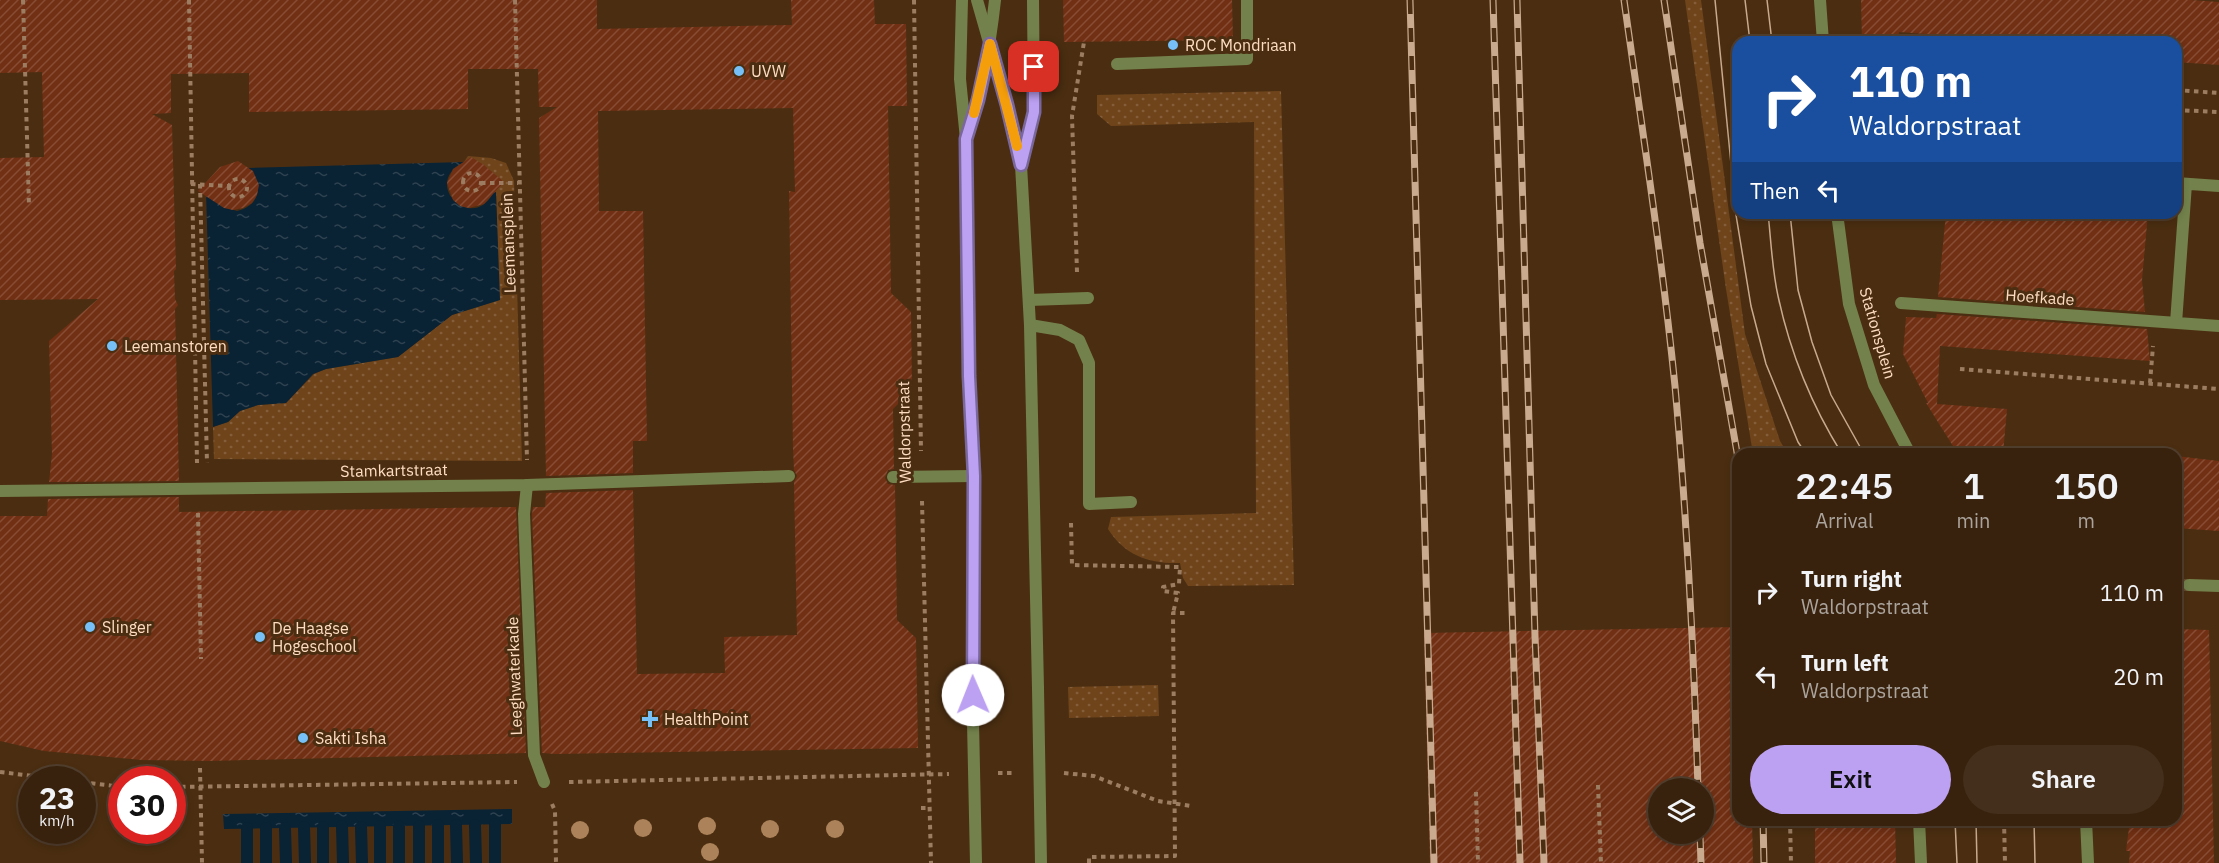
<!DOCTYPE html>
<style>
:root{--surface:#38220d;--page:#432f1b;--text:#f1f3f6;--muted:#aba49d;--line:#523f2e;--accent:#bca0f2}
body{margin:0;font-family:"IBM Plex Sans",sans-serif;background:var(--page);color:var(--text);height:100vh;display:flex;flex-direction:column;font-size:22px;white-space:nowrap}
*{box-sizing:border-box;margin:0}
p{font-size:20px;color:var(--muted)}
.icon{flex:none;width:33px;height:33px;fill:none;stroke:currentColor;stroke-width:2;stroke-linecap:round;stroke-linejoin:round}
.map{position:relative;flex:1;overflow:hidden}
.side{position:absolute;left:1732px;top:448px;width:450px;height:378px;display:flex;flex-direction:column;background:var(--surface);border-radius:18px;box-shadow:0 3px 9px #0003,0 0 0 2px var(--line)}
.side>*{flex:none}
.top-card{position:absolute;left:1732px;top:36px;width:450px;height:183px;border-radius:18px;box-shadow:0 3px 9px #0003,0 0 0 2px var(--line);background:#1a4fa0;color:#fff;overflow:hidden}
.controls{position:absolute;left:1648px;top:778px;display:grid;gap:12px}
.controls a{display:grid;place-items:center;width:66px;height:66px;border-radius:50%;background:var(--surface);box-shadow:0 3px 9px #0003,0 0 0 2px var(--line);font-size:30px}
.speed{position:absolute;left:18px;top:766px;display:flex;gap:12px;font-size:30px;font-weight:700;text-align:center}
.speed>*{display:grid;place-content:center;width:78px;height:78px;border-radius:50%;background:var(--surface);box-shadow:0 3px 9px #0003,0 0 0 2px var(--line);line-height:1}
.speed small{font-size:15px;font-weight:400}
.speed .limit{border:9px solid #d22;background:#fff;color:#111}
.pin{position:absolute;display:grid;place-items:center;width:51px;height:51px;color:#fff;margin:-26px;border-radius:12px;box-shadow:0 3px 9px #0006}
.me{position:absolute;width:66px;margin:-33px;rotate:359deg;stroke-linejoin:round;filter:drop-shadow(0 0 4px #0008)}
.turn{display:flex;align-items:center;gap:21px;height:126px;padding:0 18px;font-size:27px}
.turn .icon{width:78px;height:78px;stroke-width:2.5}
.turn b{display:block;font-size:42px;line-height:51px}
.then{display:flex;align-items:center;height:57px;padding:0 18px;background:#0003;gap:12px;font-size:22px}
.eta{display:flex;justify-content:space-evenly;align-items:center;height:102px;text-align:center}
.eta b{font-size:36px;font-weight:600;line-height:42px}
.cta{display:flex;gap:12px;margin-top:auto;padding:12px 18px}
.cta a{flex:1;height:69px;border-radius:36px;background:var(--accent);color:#111;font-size:24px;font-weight:600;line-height:69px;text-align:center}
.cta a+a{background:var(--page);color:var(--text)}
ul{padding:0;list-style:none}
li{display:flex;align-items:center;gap:18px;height:84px;padding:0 18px}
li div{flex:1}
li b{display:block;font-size:22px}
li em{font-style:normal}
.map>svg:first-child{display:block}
.grass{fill:url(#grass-dots)}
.water{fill:url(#water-ripples)}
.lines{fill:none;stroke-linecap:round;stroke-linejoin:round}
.stream{stroke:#092234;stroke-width:12}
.building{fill:url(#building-hatch);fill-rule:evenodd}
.minor-tunnel{stroke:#66482c;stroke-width:12;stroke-dasharray:12 6;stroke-linecap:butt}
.path{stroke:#9c7d62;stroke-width:4;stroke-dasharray:4.5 4.5;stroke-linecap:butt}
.service{stroke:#73824c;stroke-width:12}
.pedestrian{stroke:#73824c;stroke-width:12}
.minor{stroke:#73824c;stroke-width:12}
.tertiary{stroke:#73824c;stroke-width:12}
.tram{stroke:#c9aa8f;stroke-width:1.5}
.rail-casing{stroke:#c9aa8f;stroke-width:7}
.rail{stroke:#4b2e11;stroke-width:4.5;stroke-dasharray:14;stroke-linecap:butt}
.tertiary-bridge{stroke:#73824c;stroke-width:12}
.tree{fill:#ac825b}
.route-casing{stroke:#7a689d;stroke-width:15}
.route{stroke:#bca0f2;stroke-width:10}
.slow{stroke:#f59e0b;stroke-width:10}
.poi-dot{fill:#76c0f7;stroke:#4b2e11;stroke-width:2}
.labels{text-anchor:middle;stroke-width:6;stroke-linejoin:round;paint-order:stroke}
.poi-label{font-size:16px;fill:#fddcc2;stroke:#4b2e11;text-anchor:start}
.street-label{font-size:16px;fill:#fddcc2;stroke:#4b2e11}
</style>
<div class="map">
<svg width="2219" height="863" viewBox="0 0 2219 863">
<defs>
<pattern id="grass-dots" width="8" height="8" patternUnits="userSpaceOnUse" patternTransform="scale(1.5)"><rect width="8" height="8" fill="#6f441b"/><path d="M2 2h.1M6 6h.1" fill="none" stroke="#845e3a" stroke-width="1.8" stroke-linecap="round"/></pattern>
<pattern id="water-ripples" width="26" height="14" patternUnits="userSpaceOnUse" patternTransform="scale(1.5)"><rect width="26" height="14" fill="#092234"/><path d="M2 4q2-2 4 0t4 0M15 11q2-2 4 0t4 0" fill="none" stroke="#2e4250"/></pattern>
<pattern id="building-hatch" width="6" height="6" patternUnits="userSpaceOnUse" patternTransform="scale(1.5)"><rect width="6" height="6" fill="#712f13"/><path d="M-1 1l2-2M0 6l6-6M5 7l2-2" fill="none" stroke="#864d34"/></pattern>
</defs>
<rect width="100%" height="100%" fill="#4b2e11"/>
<path class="grass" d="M1685,0H1701L1745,334L1780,441L1788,454H1753L1726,289Z
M1281,91L1294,585L1188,586L1183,578L1180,563C1150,564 1125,556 1108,529L1111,517L1256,513L1254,122L1111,126L1097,114V95Z
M468,156L491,158L506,163L514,181L522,461L214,459L213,427L228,422L240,411L258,405L286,403L314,374L326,369L398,357L452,315L499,300L496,193H493L492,174L480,163L464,162Z
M1158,685L1159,716L1069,718L1068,687Z"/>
<path class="water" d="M464,162C420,184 473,233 493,193L496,192L500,300L452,315L398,357L326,369L313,374L286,403L258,405L240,411L228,422L213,427L206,192L221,206L237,211C261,205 263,185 248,168Z
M512,809V824L224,829L223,814Z"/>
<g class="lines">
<path class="stream" d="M495,824V863
M438,825V863
M456,825L457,863
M475,825L476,863
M342,826L343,863
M380,826V863
M399,826V863
M419,826V863
M304,827L305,863
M323,827V863
M361,827L362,863
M247,828V863
M266,828V863
M285,828L286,863"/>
</g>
<path class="building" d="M0,0H597V29L792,25L791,0H874L875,24H906L907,106H888L891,293L911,312L912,390L893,409L894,469L888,470L885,478L888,484L895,485L897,620L916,638L918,748L555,754L542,753L532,514L533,507H545L546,493L633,490L637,674L725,673L724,637L797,635L794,482L797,476L794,470L793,449L789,191L795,192L793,108L598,111L599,211H643L647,441H633V473L546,476L539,118L557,107H539L538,69H468V109L249,112V73L171,74V113L152,114L172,125L176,269L174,271L175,299L178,305L175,309L179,481L49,482L52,454L49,341L98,299L0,300V158L44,157L42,72L0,73Z
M1063,0H1232L1233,38H1231V40L1064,42Z
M1861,0H2191L2219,2V65L2176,62V42H1966V37L1899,32L1898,42H1862Z
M471,157L484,165L504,182L484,204L469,208L460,206L453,200L447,183L453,169Z
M238,161L253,171L259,185L257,195L252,203L243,208L233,210L224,208L198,191L220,167Z
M1946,213H2148L2142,280L2145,312L1938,297Z
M1937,314L2147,329L2150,361L1940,346L1937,404L2007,409L2003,454H1958L1926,403H1928L1903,354L1906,317L1936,318Z
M2176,456L2219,461V531L2176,528Z
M179,497V512L516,507L526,753L210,761L142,760L44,751L0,741V516H47L48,499Z
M1738,627V820H1752L1753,863H1430L1424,633ZM1659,789H1704V834H1659Z
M2176,629L2209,630L2214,863H2129L2130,851H2126L2130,820H2176Z
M1815,820H1895L1896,863H1815Z"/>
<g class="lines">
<path class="minor-tunnel" d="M2176,585H2189"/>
<path class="path" d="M23,0L29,206
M189,0L197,463
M515,0L527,460
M914,0L921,451
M2176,90L2219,93
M2176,110L2219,112
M463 182a9 9 0 1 1 18 0a9 9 0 1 1-18 0Z
M229 188a9 9 0 1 1 18 0a9 9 0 1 1-18 0Z
M481,183H518
M191,184L229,186
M200,184L207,463
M1077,272L1072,116L1084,42
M1960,369L2219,389
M2150,383L2153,346
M922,501L931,863
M198,513L201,659
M1071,523L1072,565L1180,567L1179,584L1163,587V591L1178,593L1173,613
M200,768L202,863
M0,772L66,780
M998,773H1015
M1064,773L1094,776L1158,801L1191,806
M82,782L122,787
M569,782L949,774
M1598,785L1601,863
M172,787L517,782
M1476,792L1478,863
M552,804L555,811L556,863
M921,808H930
M1790,820L1791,863
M2004,820L2005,863
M1089,863V857L1175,856L1173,613H1188"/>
<path class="service" d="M1117,64L1247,59V0
M1029,300L1088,298
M1030,325L1060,330L1079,340L1089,363V504L1131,502
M893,477L974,476
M0,491L527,485L789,476"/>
<path class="pedestrian" d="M2176,183L2219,186
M1901,303L2219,326
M2176,323L2186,184
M527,485L524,514L534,755L544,782
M1919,820L1921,863"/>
<path class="minor" d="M962,0L960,79L966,139L969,376L974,476L972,675L976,863
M1820,0L1823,42
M967,135C982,91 990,46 995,0
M1837,213L1849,304L1874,385L1910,454
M2189,585L2219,586
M2086,820L2088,863"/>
<path class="tertiary" d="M977,0L1007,105L1021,165L1030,325L1038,688
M1022,161L1034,112L1033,0"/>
<path class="tram" d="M1715,0L1736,215L1751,306L1766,364L1798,442L1806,454
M1745,0L1750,42
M1767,0L1772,42
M1768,213C1771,240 1772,269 1778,296C1790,352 1812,406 1842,454
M1790,213L1798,290L1812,342L1831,395L1864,454
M1955,820L1957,863
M1976,820L1977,863
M2034,820L2035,863"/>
<defs>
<path id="rail" d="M1410,0L1434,863
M1493,0L1520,863
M1517,0L1535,636L1544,863
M1624,0C1642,128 1662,257 1675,386C1687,520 1694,654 1698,789
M1664,0L1700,243L1738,458
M1763,820L1764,863
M1700,834L1701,863"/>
</defs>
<use href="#rail" class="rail-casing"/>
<use href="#rail" class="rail"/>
<path class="tertiary-bridge" d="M1038,688L1041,863"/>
</g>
<g class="tree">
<circle cx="707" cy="826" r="9"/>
<circle cx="643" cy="828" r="9"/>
<circle cx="770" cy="829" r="9"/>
<circle cx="835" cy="829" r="9"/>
<circle cx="580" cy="830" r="9"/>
<circle cx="710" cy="852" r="9"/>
</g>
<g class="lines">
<defs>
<path id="route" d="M973,695L974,476L969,376L966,139L978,100L990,44L1007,105L1021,165L1034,112V67"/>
</defs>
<use href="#route" class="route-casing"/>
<use href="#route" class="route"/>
<path class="slow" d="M974,113L990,44L1017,146"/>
</g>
<g class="poi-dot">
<circle cx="1173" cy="45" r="6"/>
<circle cx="739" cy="71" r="6"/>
<circle cx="112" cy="346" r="6"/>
<circle cx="90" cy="627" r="6"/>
<circle cx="260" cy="637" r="6"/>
<path d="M647 710h6v6h6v6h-6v6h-6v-6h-6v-6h6z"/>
<circle cx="303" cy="738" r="6"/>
</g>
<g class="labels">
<g class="poi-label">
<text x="1185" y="51">ROC Mondriaan</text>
<text x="751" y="77">UVW</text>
<text x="124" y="352">Leemanstoren</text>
<text x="102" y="633">Slinger</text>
<text x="272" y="634">De Haagse<tspan x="272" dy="18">Hogeschool</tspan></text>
<text x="664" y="725">HealthPoint</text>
<text x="315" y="744">Sakti Isha</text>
</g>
<g class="street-label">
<text transform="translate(508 243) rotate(-92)" y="6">Leemansplein</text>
<text transform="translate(2040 297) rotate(4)" y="6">Hoefkade</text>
<text transform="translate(1878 333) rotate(74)" y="6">Stationsplein</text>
<text transform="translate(904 432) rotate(-91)" y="6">Waldorpstraat</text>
<text transform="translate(394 470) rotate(-1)" y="6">Stamkartstraat</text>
<text transform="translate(514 676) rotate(-92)" y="6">Leeghwaterkade</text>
</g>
</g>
</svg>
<div class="controls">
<a><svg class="icon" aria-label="layers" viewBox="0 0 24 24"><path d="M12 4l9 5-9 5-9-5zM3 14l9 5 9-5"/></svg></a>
</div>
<div class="speed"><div>23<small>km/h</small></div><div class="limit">30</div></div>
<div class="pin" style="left:1034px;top:67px;background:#d93025"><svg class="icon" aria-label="arrive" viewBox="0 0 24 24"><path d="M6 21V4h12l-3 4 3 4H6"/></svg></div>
<svg class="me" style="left:973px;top:695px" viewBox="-20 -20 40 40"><circle r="19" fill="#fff"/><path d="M0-13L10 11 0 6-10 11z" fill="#bca0f2"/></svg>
<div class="top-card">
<div class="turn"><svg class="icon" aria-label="right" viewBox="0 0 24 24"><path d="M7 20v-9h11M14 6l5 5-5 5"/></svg><div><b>110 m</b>Waldorpstraat</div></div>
<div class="then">Then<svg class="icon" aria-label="left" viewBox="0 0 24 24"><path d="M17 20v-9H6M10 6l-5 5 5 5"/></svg></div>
</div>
<section class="side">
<div class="eta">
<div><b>22:45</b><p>Arrival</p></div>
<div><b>1</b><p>min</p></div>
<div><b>150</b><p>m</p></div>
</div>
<ul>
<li><svg class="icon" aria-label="right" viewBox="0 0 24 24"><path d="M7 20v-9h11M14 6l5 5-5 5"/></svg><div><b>Turn right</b><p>Waldorpstraat</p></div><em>110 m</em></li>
<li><svg class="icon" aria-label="left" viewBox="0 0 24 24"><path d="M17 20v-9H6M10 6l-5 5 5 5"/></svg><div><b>Turn left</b><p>Waldorpstraat</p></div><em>20 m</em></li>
</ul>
<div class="cta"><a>Exit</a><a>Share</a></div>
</section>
</div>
